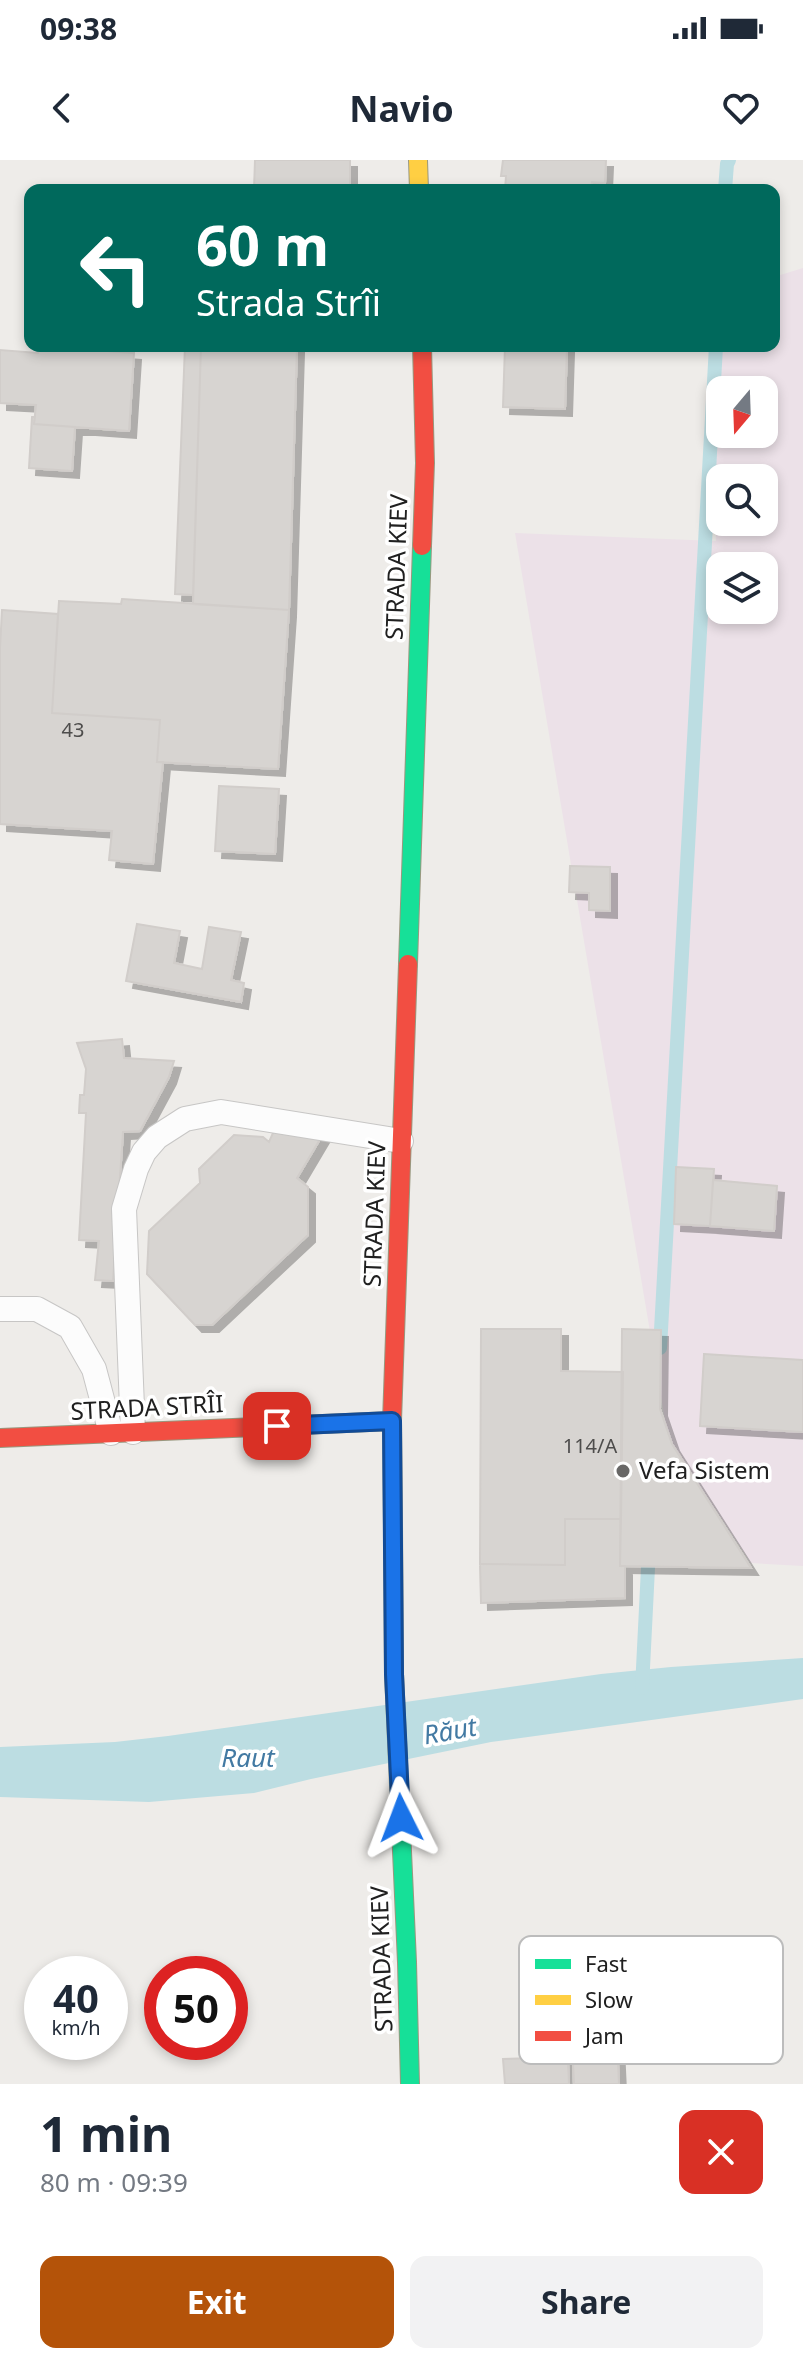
<!DOCTYPE html>
<meta charset="utf-8">
<style>
:root{--surface:#fff;--page:#f2f2f3;--text:#1f2937;--muted:#747a83;--accent:#b45309}
body{margin:0;font-family:"Noto Sans",sans-serif;background:var(--page);color:var(--text);height:100vh;display:flex;flex-direction:column;font-size:30px;white-space:nowrap}
*{box-sizing:border-box;margin:0}
p{font-size:26px;color:var(--muted)}
.icon{flex:none;width:44px;height:44px;fill:none;stroke:currentColor;stroke-width:2;stroke-linecap:round;stroke-linejoin:round}
.map{position:relative;height:1924px;overflow:hidden}
.drawer{display:flex;flex-direction:column;background:var(--surface);flex:1}
.drawer>*{flex:none}
.banner{position:absolute;left:24px;top:24px;width:756px;height:168px;border-radius:16px;box-shadow:0 4px 12px #0003;background:#00695c;color:#fff;overflow:hidden}
.needle{width:52px;rotate:199deg}
.tools{position:absolute;left:706px;top:216px;display:grid;gap:16px}
.tools a{display:grid;place-items:center;width:72px;height:72px;border-radius:16px;background:var(--surface);box-shadow:0 4px 12px #0003;font-size:40px}
.speed{position:absolute;left:24px;top:1796px;display:flex;gap:16px;font-size:40px;font-weight:700;text-align:center}
.speed>*{display:grid;place-content:center;width:104px;height:104px;border-radius:50%;background:var(--surface);box-shadow:0 4px 12px #0003;line-height:1}
.speed small{font-size:20px;font-weight:400}
.speed .limit{border:12px solid #d22;background:#fff;color:#111}
.pin{position:absolute;display:grid;place-items:center;width:68px;height:68px;color:#fff;margin:-34px;border-radius:16px;box-shadow:0 4px 12px #0006}
.me{position:absolute;width:88px;margin:-44px;rotate:357deg;stroke-linejoin:round;filter:drop-shadow(0 0 6px #0008)}
.turn{display:flex;align-items:center;gap:28px;height:168px;padding:0 40px;font-size:36px}
.turn .icon{width:104px;height:104px;stroke-width:2.5}
.turn b{display:block;font-size:56px;line-height:68px}
.round{display:grid;place-items:center;flex:none;width:84px;height:84px;border-radius:16px;background:var(--page)}
.headline{display:flex;align-items:center;justify-content:space-between;height:136px;padding:0 40px}
h1{font-size:48px;font-weight:700;line-height:60px}
.action{display:flex;gap:16px;margin-top:auto;padding:16px 40px}
.action a{flex:1;height:92px;border-radius:16px;background:var(--accent);color:#fff;font-size:32px;font-weight:700;line-height:92px;text-align:center}
.action a+a{background:var(--page);color:var(--text)}
.status{display:flex;justify-content:space-between;align-items:center;height:56px;padding:0 40px;background:var(--surface);direction:ltr}
.status svg{height:22px;fill:currentColor}
header{display:flex;justify-content:space-between;align-items:center;height:104px;padding:0 40px;background:var(--surface);font-size:36px;font-weight:700}
.map>svg:first-child{display:block}
.industrial{fill:#ece1e8;fill-rule:evenodd}
.water{fill:#bcdde2}
.lines{fill:none;stroke-linecap:round;stroke-linejoin:round}
.stream{stroke:#bcdde2;stroke-width:14}
.building{fill:#d7d4d1;stroke:#d1cdca;stroke-width:2;filter:url(#shadow)}
.lane-casing{stroke:#c7c6c5;stroke-width:26}
.fast-casing{stroke:#99987f;stroke-width:20}
.slow-casing{stroke:#99987f;stroke-width:20}
.jam-casing{stroke:#99987f;stroke-width:20}
.lane{stroke:#fcfcfc;stroke-width:24}
.fast{stroke:#16e098;stroke-width:18}
.slow{stroke:#ffcf43;stroke-width:18}
.jam{stroke:#f24e42;stroke-width:18}
.route-casing{stroke:#114b97;stroke-width:20}
.route{stroke:#1a73e8;stroke-width:14}
.poi-dot{fill:#686766;stroke:#fff;stroke-width:3}
.labels{text-anchor:middle;stroke-width:7;stroke-linejoin:round;paint-order:stroke}
.number-label{font-size:20px;fill:#4e4d4c}
.street-label{font-size:24px;fill:#202020;stroke:#fff}
.poi-label{font-size:24px;fill:#202020;stroke:#fff;text-anchor:start}
.water-label{font-size:26px;font-style:italic;fill:#437aa3;stroke:#fff}
.key{fill:#fff;stroke:#bcbcbc;stroke-width:2}
.key-label{font-size:22px;fill:#202020}
</style>
<div class="status"><b>09:38</b><svg viewBox="0 0 49 12"><path d="M0 12V9h3v3zM5 12V6h3v6zM10 12V3h3v9zM15 12V0h3v12zM26 1h20v11H26zM47 4h2v5h-2z"/></svg></div>
<header><svg class="icon" aria-label="back" viewBox="0 0 24 24"><path d="M15 5l-7 7 7 7"/></svg>Navio<svg class="icon" aria-label="heart" viewBox="0 0 24 24"><path d="M12 20l-8-8c-3-5 5-10 8-4 3-6 11-1 8 4z"/></svg></header>
<div class="map">
<svg width="803" height="1924" viewBox="0 0 803 1924">
<defs>
<filter id="shadow"><feDropShadow dx="7" dy="7" stdDeviation="0" flood-color="#0004"/></filter>
</defs>
<rect width="100%" height="100%" fill="#eeece9"/>
<path class="industrial" d="M803,108V1406L751,1403L668,1278L515,373L716,381V186H774V117ZM720,230H764V274H720ZM720,318H764V362H720ZM720,406H764V450H720Z"/>
<path class="water" d="M803,1498V1539L491,1582L311,1619L254,1633L149,1642L0,1637V1587L115,1582L168,1576L601,1514L671,1507Z"/>
<g class="lines">
<path class="stream" d="M725,30L727,4L729,0
M660,1188L716,186
M642,1528L649,1388"/>
</g>
<path class="building" d="M255,0H350V30H254Z
M503,0H606L605,23L592,22L591,30H505L506,16H501Z
M38,186L134,193L129,271L34,264L36,245L0,243V190L38,193Z
M185,186H201L193,435L175,434Z
M201,186H297L289,450L193,444Z
M505,186H567L565,249L503,247Z
M35,256L34,264L75,267L72,311L29,308L32,257Z
M122,439L289,450L278,609L157,602L160,560L52,553L59,441L121,444Z
M2,450L58,454L52,553L160,560L157,602H163L153,704L109,700L112,671L0,664V488Z
M219,626L279,629L275,694L215,691Z
M570,706L610,707V751L589,750V733L569,732Z
M137,764L180,771L174,803L202,809L209,767L241,772L231,820L244,823L241,842L126,821Z
M122,879L124,898L174,901L169,917L140,971L123,972L113,1121L95,1120L99,1081L79,1080L86,953H79L80,935H84L86,909L77,883Z
M282,953L329,964L297,1018L308,1027V1075L212,1165H195L147,1114L149,1071L200,1023L199,1009L234,975L263,977L269,982Z
M676,1007L714,1009L710,1066L674,1064Z
M713,1020L777,1026L774,1071L710,1066Z
M481,1169H561V1211L623,1212L621,1359H565V1405L480,1404Z
M622,1169L661,1170L660,1249L672,1284L751,1408L620,1406Z
M704,1194L803,1200V1272L700,1266Z
M565,1359H621L620,1406H625V1438L481,1443L480,1404L565,1405Z
M613,1795L619,1924H574L573,1903L589,1902L586,1826L593,1825L592,1796Z
M567,1879L569,1924H505L503,1899L535,1898V1881Z"/>
<g class="lines">
<defs>
<path id="lane" d="M0,1149H37L70,1167L94,1209L111,1273
M133,1272L124,1049L136,1009L144,992L157,977L185,959L221,952L401,981"/>
<path id="fast" d="M408,804L422,386
M393,1365L394,1514L407,1802L410,1924"/>
<path id="slow" d="M418,0L419,30"/>
<path id="jam" d="M422,186L425,303L422,386
M0,1278L392,1261
M393,1365L392,1261L408,804"/>
</defs>
<use href="#lane" class="lane-casing"/>
<use href="#fast" class="fast-casing"/>
<use href="#slow" class="slow-casing"/>
<use href="#jam" class="jam-casing"/>
<use href="#lane" class="lane"/>
<use href="#fast" class="fast"/>
<use href="#slow" class="slow"/>
<use href="#jam" class="jam"/>
</g>
<g class="lines">
<defs>
<path id="route" d="M277,1266L392,1261L394,1514L401,1658"/>
</defs>
<use href="#route" class="route-casing"/>
<use href="#route" class="route"/>
</g>
<circle class="poi-dot" cx="623" cy="1311" r="8"/>
<g class="labels">
<g class="number-label">
<text x="73" y="577">43</text>
<text x="590" y="1293">114/A</text>
</g>
<g class="street-label">
<text transform="translate(397 407) rotate(-88)" y="8">STRADA KIEV</text>
<text transform="translate(375 1054) rotate(-88)" y="8">STRADA KIEV</text>
<text transform="translate(147 1248) rotate(-3)" y="8">STRADA STRÎI</text>
<text transform="translate(382 1799) rotate(-92)" y="8">STRADA KIEV</text>
</g>
<g class="poi-label">
<text x="639" y="1319">Vefa Sistem</text>
</g>
<g class="water-label">
<text transform="translate(450 1571) rotate(-10)" y="9">Răut</text>
<text x="248" y="1607">Raut</text>
</g>
</g>
<rect x="519" y="1776" width="264" height="128" rx="12" class="key"/>
<rect x="535" y="1799" width="36" height="10" fill="#16e098"/>
<rect x="535" y="1835" width="36" height="10" fill="#ffcf43"/>
<rect x="535" y="1871" width="36" height="10" fill="#f24e42"/>
<g class="key-label">
<text x="585" y="1812">Fast</text>
<text x="585" y="1848">Slow</text>
<text x="585" y="1884">Jam</text>
</g>
</svg>
<div class="tools">
<a><svg class="needle" viewBox="-14 -14 28 28"><path d="M0-13l5 13h-10z" fill="#e53935"/><path d="M0 13l5-13h-10z" fill="#747a83"/></svg></a>
<a><svg class="icon" aria-label="search" viewBox="0 0 24 24"><circle cx="10" cy="10" r="6"/><path d="M15 15l6 6"/></svg></a>
<a><svg class="icon" aria-label="layers" viewBox="0 0 24 24"><path d="M12 4l9 5-9 5-9-5zM3 14l9 5 9-5"/></svg></a>
</div>
<div class="speed"><div>40<small>km/h</small></div><div class="limit">50</div></div>
<div class="pin" style="left:277px;top:1266px;background:#d93025"><svg class="icon" aria-label="arrive" viewBox="0 0 24 24"><path d="M6 21V4h12l-3 4 3 4H6"/></svg></div>
<svg class="me" style="left:401px;top:1658px" viewBox="-20 -20 40 40"><path d="M0-17L14 15 0 8-14 15z" fill="#1a73e8" stroke="#fff" stroke-width="4"/></svg>
<div class="banner">
<div class="turn"><svg class="icon" aria-label="left" viewBox="0 0 24 24"><path d="M17 20v-9H6M10 6l-5 5 5 5"/></svg><div><b>60 m</b>Strada Strîi</div></div>
</div>
</div>
<section class="drawer">
<div class="headline"><div><h1>1 min</h1><p>80 m · 09:39</p></div><a class="round" style="background:#d93025;color:#fff"><svg class="icon" aria-label="close" viewBox="0 0 24 24"><path d="M6 6l12 12M18 6L6 18"/></svg></a></div>
<div class="action"><a>Exit</a><a>Share</a></div>
</section>
